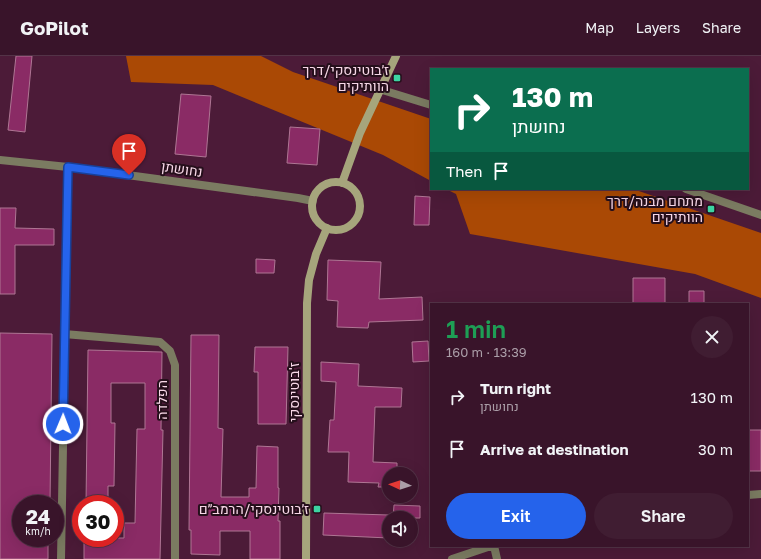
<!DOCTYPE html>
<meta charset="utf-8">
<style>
:root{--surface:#39142a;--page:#401d32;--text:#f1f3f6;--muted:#ab9ea8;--line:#533347;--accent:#2563eb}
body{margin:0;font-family:"Golos Text",Heebo,sans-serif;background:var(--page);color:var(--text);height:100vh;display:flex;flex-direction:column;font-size:15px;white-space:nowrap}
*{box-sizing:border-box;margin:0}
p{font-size:13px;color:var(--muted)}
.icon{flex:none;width:22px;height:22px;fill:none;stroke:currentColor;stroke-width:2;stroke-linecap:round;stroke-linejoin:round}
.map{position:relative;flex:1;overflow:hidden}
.drawer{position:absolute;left:430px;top:247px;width:319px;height:244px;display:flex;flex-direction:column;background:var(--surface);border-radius:0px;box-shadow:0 4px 16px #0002,0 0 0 1px var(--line)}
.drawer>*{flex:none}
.guide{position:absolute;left:430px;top:12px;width:319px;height:122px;border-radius:0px;box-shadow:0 4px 16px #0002,0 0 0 1px var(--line);background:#0b6e4f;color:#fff;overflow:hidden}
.needle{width:26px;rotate:273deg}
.fabs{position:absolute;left:382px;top:411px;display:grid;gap:8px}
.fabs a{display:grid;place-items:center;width:36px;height:36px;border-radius:50%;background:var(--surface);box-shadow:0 4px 16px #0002,0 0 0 1px var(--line);font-size:20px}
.speed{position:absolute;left:12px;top:439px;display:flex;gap:8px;font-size:20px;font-weight:700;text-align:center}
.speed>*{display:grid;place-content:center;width:52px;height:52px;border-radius:50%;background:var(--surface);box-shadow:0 4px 16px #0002,0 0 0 1px var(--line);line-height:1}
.speed small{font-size:10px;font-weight:400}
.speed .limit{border:6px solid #d22;background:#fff;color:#111}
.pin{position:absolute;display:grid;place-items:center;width:34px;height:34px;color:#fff;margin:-41px -17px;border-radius:50% 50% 50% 0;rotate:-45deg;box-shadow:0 0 4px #0007}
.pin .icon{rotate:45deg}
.me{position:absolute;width:44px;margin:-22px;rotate:1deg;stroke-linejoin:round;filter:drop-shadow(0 0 3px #0008)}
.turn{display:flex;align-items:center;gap:14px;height:84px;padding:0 16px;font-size:18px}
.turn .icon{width:52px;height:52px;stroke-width:2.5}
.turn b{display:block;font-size:28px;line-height:34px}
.then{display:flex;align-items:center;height:38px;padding:0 16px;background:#0003;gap:8px;font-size:15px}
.round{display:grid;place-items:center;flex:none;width:42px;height:42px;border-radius:21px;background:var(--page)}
.overview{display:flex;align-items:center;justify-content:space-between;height:68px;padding:0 16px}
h1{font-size:24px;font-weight:600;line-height:30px;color:#1e9e55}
.cta{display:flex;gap:8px;margin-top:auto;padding:8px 16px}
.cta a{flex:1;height:46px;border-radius:24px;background:var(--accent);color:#fff;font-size:16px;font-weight:600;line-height:46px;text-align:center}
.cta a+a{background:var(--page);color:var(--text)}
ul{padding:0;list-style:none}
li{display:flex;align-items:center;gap:12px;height:52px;padding:0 16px}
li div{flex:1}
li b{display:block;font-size:15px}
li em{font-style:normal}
header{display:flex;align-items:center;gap:24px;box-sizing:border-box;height:56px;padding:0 20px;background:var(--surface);border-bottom:1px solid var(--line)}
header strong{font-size:19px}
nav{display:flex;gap:22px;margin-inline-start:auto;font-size:14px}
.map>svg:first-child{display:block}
.forest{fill:#aa4905}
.building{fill:#8a2b65;stroke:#af7694}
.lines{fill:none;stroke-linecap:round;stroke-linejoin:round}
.street{stroke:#7b7b61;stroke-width:8}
.secondary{stroke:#a6a57c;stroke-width:8}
.route-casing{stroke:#184099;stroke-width:10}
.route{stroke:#2563eb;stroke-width:7}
.poi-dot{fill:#3dd4a3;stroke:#250f1b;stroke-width:1.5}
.labels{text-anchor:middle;stroke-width:4;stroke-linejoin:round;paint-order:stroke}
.poi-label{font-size:14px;fill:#f7d7e7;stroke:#250f1b;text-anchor:end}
.street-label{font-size:14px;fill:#f7d7e7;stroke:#250f1b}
</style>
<header>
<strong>GoPilot</strong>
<nav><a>Map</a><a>Layers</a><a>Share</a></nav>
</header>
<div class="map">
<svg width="761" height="503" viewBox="0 0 761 503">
<rect width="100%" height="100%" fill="#4c1b38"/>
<path class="forest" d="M126,0H261L293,16L431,63V125L383,99L213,29L131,26Z
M446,133H633L761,177V242L695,218L470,178L456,138Z"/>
<path class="building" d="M16,0H32L25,76L8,74Z
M181,38L211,40L206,101L175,98Z
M290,71L320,73L317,109L287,107Z
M415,140L430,141L429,169H414Z
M0,152H16L15,172L54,173V189H15V238H0Z
M256,203L275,204L274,217H256Z
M328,204L381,206L379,243L422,241L423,264L369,266L368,272L337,271L338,245L327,244Z
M633,222H665V248H633Z
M689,235H704V248H689Z
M0,277L52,278L50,448H21V483H48V503H0Z
M191,279H219L218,372L223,373L221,441H249V432H256L257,390L278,391V432H279L278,465H280V503H250V475H220V499L191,498V474H189Z
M428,285L429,305L413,306L412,286Z
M255,291H288L286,368H258V316H254Z
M88,294L162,296L161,374H163L160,503H84V482H124V467H135L137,373H145V327H111V367H115L114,430H108V448H86Z
M321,306L359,308L358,330L402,332L401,351H375L373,406L397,407V418H389V431H378L379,427L348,426L349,396H328L330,364H334L336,326L321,325Z
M748,374H761V415H748Z
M394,449L420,450V462H393Z
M324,457L389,459V482L323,479Z"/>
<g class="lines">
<path class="street" d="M379,33L431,49
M0,104L68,111L298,142L313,145
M686,133L761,159
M64,278L160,286L170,295L175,309V503
M748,439L761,438
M494,490L497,503
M61,503L68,111
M452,503L491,490"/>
<path class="secondary" d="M312 150a24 24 0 1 1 48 0a24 24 0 1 1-48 0Z
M342,127L360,77L396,0
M306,503L307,247L309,224L316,198L327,172"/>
</g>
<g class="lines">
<defs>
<path id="route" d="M63,368L68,111L129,119"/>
</defs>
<use href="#route" class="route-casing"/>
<use href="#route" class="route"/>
</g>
<g class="poi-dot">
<rect x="393" y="18" width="8" height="8" rx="2"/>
<rect x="707" y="149" width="8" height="8" rx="2"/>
<rect x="313" y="449" width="8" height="8" rx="2"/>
</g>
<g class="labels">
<g class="poi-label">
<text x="389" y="19">ז׳בוטינסקי/דרך<tspan x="389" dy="16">הוותיקים</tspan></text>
<text x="703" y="150">מתחם מבנה/דרך<tspan x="703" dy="16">הוותיקים</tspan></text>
<text x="309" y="458">ז׳בוטינסקי/הרמב״ם</text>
</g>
<g class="street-label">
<text transform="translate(182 113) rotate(8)" y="5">נחושתן</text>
<text transform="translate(294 336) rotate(-90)" y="5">ז'בוטינסקי</text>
<text transform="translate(162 344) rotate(-90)" y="5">הפלדה</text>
</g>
</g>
</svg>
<div class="fabs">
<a><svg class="needle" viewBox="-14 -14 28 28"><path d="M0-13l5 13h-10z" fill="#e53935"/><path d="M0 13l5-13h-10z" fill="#ab9ea8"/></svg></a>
<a><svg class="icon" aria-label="sound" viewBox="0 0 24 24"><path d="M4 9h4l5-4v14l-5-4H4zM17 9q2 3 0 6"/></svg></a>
</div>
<div class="speed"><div>24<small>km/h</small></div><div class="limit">30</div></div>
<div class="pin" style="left:129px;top:119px;background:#d93025"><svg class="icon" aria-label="arrive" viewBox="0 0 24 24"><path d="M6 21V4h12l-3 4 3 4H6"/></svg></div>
<svg class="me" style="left:63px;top:368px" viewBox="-20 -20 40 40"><circle r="17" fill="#2563eb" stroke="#fff" stroke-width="3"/><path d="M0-11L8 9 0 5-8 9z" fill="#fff"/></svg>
<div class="guide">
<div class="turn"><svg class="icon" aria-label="right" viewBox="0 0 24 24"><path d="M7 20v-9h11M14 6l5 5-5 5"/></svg><div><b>130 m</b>נחושתן</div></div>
<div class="then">Then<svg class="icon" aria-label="arrive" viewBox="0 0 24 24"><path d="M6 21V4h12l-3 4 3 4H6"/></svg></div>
</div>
<section class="drawer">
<div class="overview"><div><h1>1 min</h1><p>160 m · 13:39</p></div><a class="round"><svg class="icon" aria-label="close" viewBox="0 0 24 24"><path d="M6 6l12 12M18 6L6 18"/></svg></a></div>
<ul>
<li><svg class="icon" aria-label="right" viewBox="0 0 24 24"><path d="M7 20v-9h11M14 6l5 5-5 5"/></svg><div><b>Turn right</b><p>נחושתן</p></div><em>130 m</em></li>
<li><svg class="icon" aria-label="arrive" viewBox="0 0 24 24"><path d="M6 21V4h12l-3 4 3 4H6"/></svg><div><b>Arrive at destination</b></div><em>30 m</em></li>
</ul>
<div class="cta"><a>Exit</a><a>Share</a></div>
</section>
</div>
